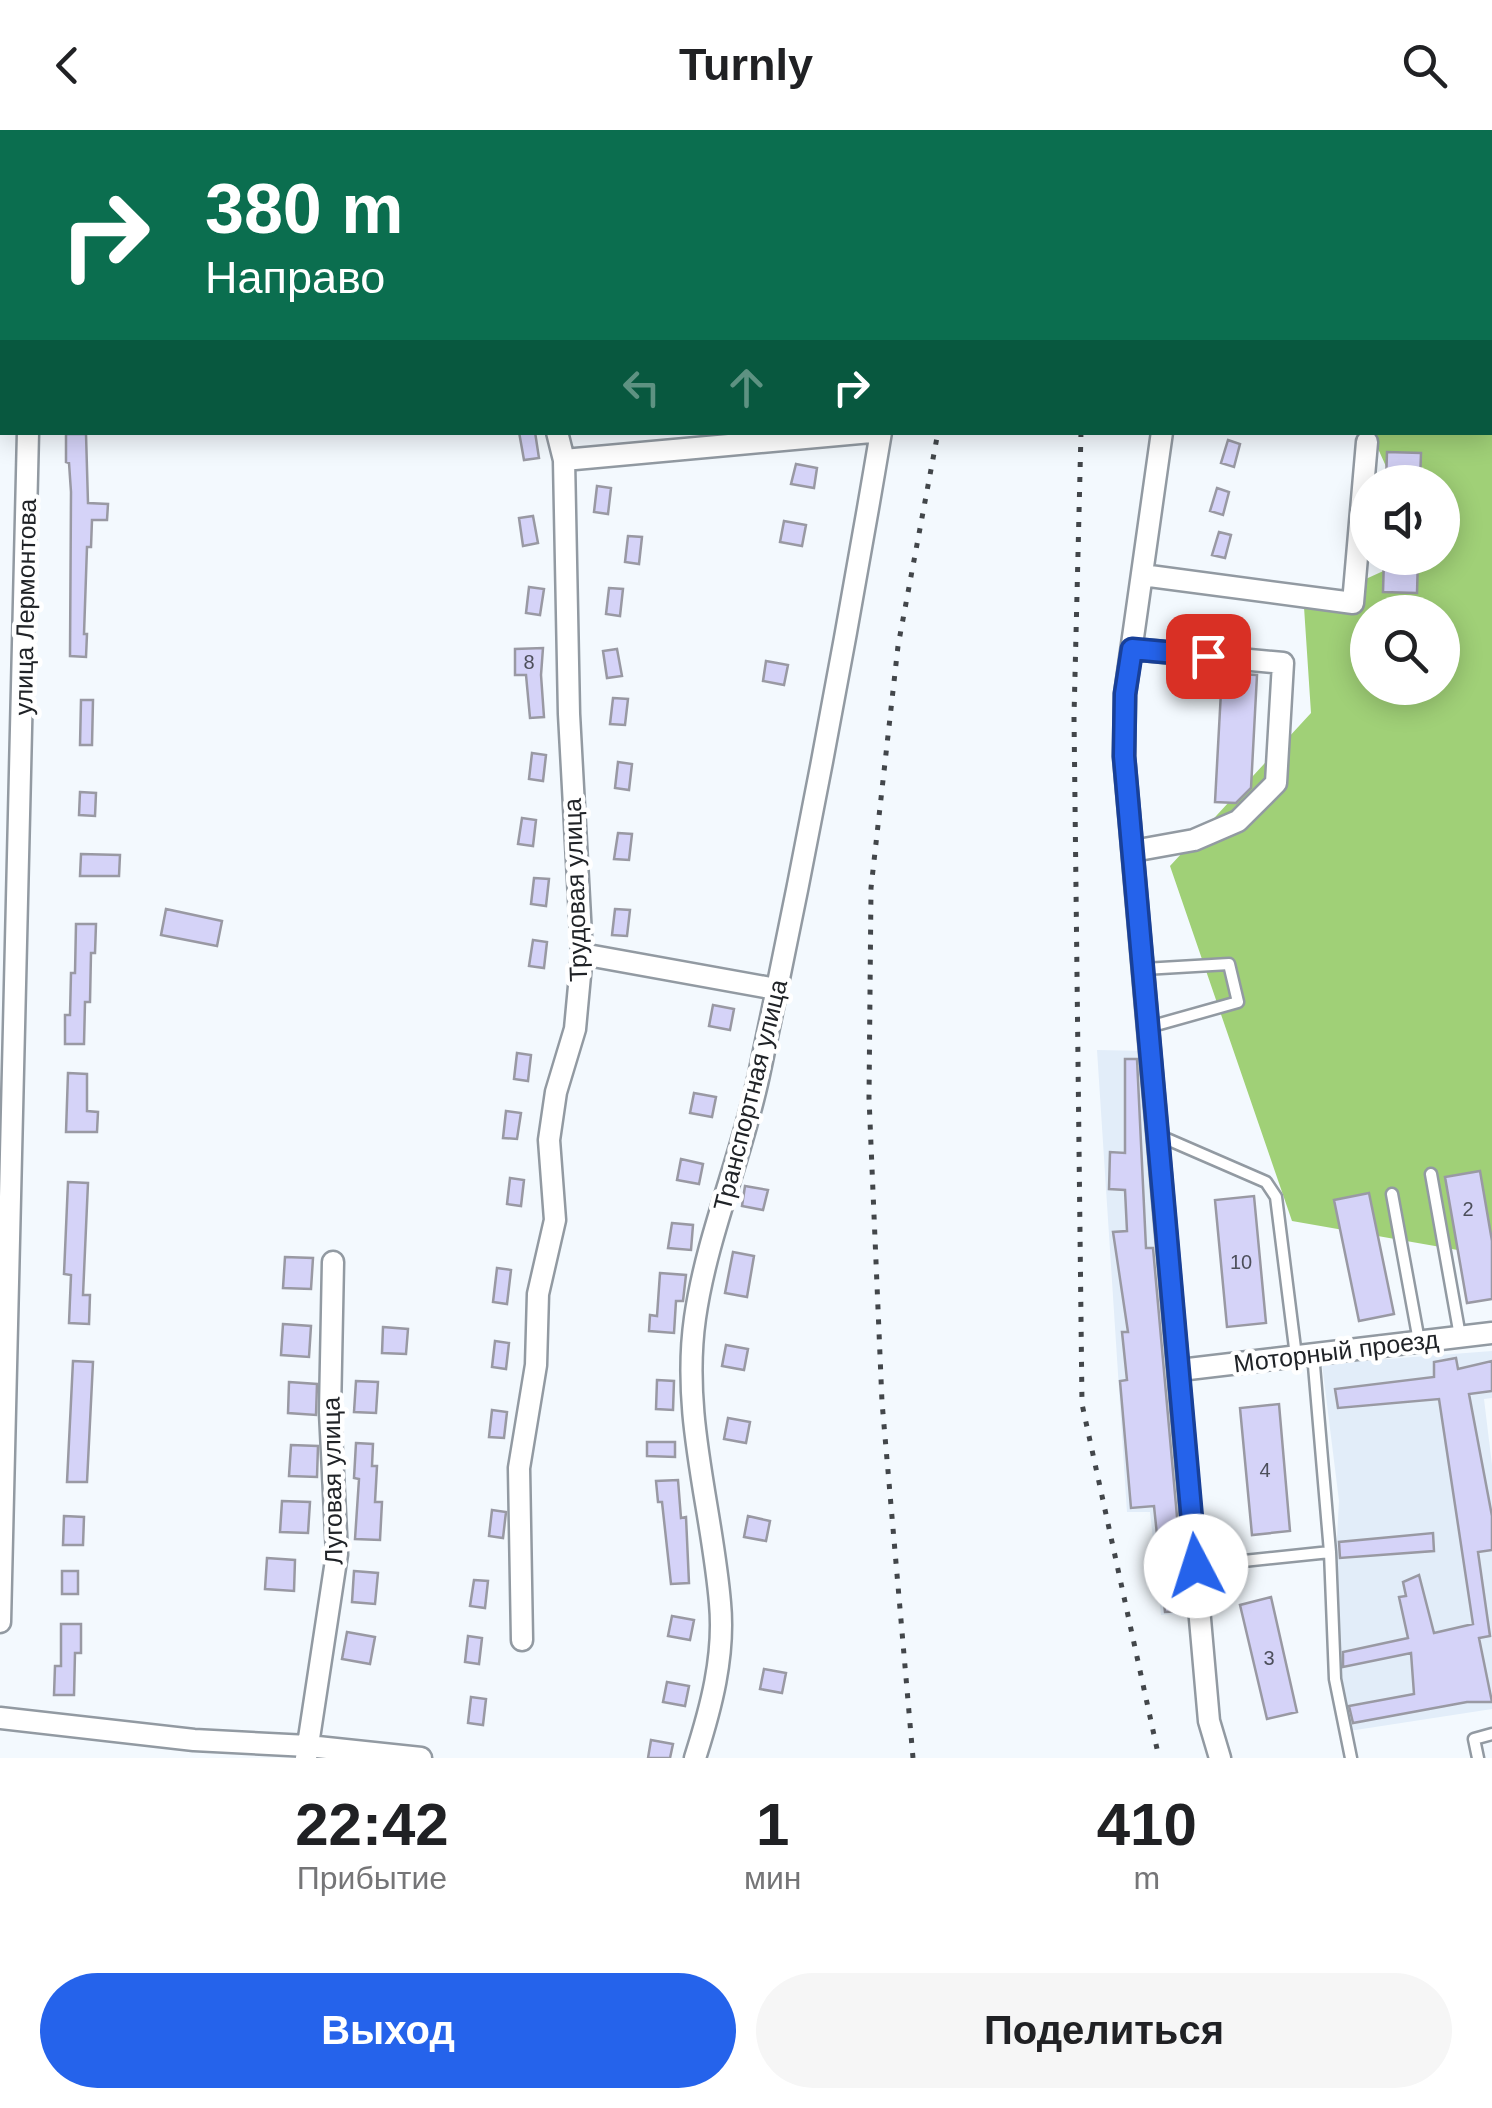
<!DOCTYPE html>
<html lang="ru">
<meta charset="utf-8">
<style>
:root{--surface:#fff;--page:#f6f6f6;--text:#202124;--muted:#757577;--accent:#2563eb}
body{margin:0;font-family:Arial,sans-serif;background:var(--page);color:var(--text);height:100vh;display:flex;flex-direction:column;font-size:38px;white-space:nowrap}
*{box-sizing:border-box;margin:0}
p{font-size:32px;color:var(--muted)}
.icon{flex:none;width:55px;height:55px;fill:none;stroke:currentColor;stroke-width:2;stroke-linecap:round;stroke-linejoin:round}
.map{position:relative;height:1628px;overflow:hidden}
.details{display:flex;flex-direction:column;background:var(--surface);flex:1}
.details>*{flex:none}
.top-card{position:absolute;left:0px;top:0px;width:1492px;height:305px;box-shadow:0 5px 25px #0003;background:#0b6e4f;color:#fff;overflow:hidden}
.tools{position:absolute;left:1350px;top:335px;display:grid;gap:20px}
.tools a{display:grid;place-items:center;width:110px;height:110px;border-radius:50%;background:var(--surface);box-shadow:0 5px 25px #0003;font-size:50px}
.pin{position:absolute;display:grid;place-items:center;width:85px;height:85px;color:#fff;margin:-42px;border-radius:20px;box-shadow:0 5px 15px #0006}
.me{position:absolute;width:110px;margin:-55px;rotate:355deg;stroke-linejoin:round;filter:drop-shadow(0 0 8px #0008)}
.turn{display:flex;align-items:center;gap:35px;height:210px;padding:0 40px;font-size:45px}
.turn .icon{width:130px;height:130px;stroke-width:2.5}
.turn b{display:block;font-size:70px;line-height:85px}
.lanes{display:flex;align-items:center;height:95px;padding:0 40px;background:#0003;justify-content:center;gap:50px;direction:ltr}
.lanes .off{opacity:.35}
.eta{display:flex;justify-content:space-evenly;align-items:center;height:170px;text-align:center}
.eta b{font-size:60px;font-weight:700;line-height:70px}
.cta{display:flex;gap:20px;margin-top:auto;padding:20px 40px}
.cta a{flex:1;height:115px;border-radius:60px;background:var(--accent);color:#fff;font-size:40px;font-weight:700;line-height:115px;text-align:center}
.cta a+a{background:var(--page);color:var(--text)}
header{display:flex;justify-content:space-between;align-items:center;height:130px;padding:0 40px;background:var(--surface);font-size:45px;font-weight:700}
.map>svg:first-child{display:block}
.built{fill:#e2edf9}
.forest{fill:#a0d077;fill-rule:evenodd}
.building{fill:#d5d3f8;stroke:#9999a3;stroke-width:2.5}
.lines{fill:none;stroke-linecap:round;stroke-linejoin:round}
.lane-casing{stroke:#929aa2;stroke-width:15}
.street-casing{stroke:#929aa2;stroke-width:25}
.lane{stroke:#fff;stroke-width:10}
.street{stroke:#fff;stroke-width:20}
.rail{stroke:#42464a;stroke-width:5;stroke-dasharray:5 10;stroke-linecap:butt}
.route-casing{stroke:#184099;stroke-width:25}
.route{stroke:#2563eb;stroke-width:18}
.labels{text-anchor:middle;stroke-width:9;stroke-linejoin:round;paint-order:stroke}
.number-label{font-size:20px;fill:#4d4f5b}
.street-label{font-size:25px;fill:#202327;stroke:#fff}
</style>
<header><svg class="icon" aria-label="back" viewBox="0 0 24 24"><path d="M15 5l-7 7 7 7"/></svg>Turnly<svg class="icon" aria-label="search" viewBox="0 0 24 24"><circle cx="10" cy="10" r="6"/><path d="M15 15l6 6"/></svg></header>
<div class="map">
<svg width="1492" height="1628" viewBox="0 0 1492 1628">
<rect width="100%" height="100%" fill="#f3f9fe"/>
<path class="built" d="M1097,920L1145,921L1194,1483L1161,1485L1150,1382H1127Z
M1492,1221V1268L1484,1269L1492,1335V1579L1349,1601L1331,1516L1339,1371L1322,1234Z"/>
<path class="forest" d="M1297,0H1492V1126L1292,1091L1170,736L1311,583L1304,477L1412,428H1442V352H1393L1371,303L1490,302V2H1297ZM1368,482H1442V558H1368Z"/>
<path class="building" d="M519,302H535L539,328L524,330Z
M66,304H86L88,373L108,374L107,390H92L91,417H87L84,504H87L86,527L70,526L71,362L69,333L66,332Z
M1228,310L1240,314L1234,337L1221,333Z
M1387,322L1421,323L1420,352H1386Z
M796,334L817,338L814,358L791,354Z
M597,356L611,358L608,384L594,382Z
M1217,358L1229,362L1223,385L1210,381Z
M533,386L538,413L523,416L519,388Z
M784,391L806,395L802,416L780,412Z
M1219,402L1231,405L1225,428L1212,425Z
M628,406L642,407L639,434L625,432Z
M1384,428H1418L1417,463L1383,462Z
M529,457L544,459L540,485L526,483Z
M609,458L623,459L620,486L606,484Z
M543,518L541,545L544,587L530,588L526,545H515V519Z
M617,519L622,546L607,548L603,521Z
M766,531L788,535L784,555L763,551Z
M1222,543L1257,545L1251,658L1236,673L1215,672Z
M613,568L628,569L625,595L610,594Z
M81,570H93L92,615H80Z
M532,623L546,625L543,651L529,649Z
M618,632L632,634L629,660L615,658Z
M80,662L96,663L95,686L79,685Z
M522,688L536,690L533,716L518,714Z
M618,703L632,704L629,730L614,729Z
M81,724L120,725L119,746H80Z
M534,748L549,749L546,776L531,774Z
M166,779L222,791L217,816L161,805Z
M615,779L630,780L627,806L612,805Z
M76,794H96L95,823H91L90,872H85L84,914H65V885H70L71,843H75Z
M533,810L547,812L544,838L529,836Z
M713,875L734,879L730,900L709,896Z
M517,923L531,925L528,951L514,949Z
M1125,929H1137L1146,1118H1153L1179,1409H1175L1185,1481L1165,1482L1154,1376L1131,1378L1120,1251L1127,1250L1122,1202H1128L1113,1102L1127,1101L1125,1060L1109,1059L1110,1022L1125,1023Z
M68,943L87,944V981L98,982L97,1002H66Z
M694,963L716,967L712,987L690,983Z
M506,981L521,983L517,1009L503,1008Z
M681,1029L703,1034L699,1054L677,1050Z
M1480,1041L1492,1111V1169L1467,1173L1445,1047Z
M510,1048L524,1050L521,1076L507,1074Z
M68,1052L88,1053L83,1165H90L89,1194L69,1193L71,1145L64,1144Z
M745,1056L768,1060L763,1080L742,1076Z
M1369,1063L1394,1184L1359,1191L1334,1070Z
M1254,1066L1266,1193L1227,1197L1215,1070Z
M672,1093L693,1095L691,1120L668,1118Z
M733,1122L754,1126L747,1167L725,1163Z
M285,1127L313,1128L311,1159L283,1158Z
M497,1138L511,1140L507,1174L493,1172Z
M660,1143L686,1145L683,1171H676L674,1203L649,1201L650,1185L657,1186Z
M283,1194L311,1196L309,1227L281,1225Z
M383,1197L408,1199L406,1224L382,1223Z
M495,1211L509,1213L506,1239L492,1237Z
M726,1215L748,1219L744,1240L722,1236Z
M1456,1228L1458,1239L1492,1231V1261L1469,1264L1492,1386V1420L1478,1422L1490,1506L1479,1508L1492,1572H1467L1353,1593L1349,1576L1414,1564L1411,1523L1343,1537V1522L1408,1508L1399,1467L1406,1466L1403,1452L1419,1445L1434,1503L1473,1494L1439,1269L1338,1278L1335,1259L1434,1247V1232Z
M73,1231L93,1232L87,1352H67Z
M657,1250L674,1251L673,1280L656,1279Z
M356,1251L378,1252L376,1283L354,1282Z
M289,1252L317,1254L316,1285L288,1283Z
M1279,1274L1290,1401L1252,1405L1240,1278Z
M492,1280L507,1282L504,1308L489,1307Z
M728,1288L750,1292L746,1313L724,1309Z
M647,1312H675V1327L647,1326Z
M356,1313L373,1314L372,1336H377L375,1372H382L380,1410L355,1409L359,1349L354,1348Z
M291,1315L318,1316L317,1347L289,1346Z
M678,1350L681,1388L686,1387L689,1453L671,1454L662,1372H658L656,1351Z
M282,1371L310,1372L308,1403L280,1402Z
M492,1380L506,1382L503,1408L489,1406Z
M64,1386L84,1387L83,1415H63Z
M748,1386L770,1391L766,1411L744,1407Z
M1433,1403L1434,1421L1340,1428L1339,1412Z
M267,1428L295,1430L294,1461L265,1459Z
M62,1441H78V1464H62Z
M354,1441L378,1443L375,1474L352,1472Z
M474,1450L488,1451L485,1478L470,1476Z
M1271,1467L1297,1582L1267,1589L1240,1475Z
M672,1486L694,1490L690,1510L668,1506Z
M61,1494H81V1523H75L74,1565H54L55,1536H61Z
M347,1502L375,1507L370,1534L342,1529Z
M468,1506L482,1508L479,1534L465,1532Z
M764,1539L786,1543L782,1563L760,1559Z
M667,1552L689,1556L685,1576L663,1572Z
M471,1567L486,1569L483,1595L468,1593Z
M651,1610L673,1614L670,1628H648Z"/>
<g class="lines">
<defs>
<path id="lane" d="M1419,0L1422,2
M1461,2L1470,0
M1144,839L1229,834L1238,872L1149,897
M1160,1006L1266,1052L1276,1067L1296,1226
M1431,1044L1460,1206
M1392,1064L1419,1211
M1313,1224L1330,1422L1335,1549L1351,1628
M1196,1436L1330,1422
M1478,1628L1474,1609L1492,1604"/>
<path id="street" d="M53,2L54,0
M625,2L632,0
M946,2V0
M1212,2V0
M0,284H2
M1162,302L1125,564L1124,627L1209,1591L1220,1628
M564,330L871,302
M1142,445L1353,473L1367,312
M1132,519L1283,533L1276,653L1238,691L1194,710L1133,721
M582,824L776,859
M1180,1240L1492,1203
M0,1492L28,302
M522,1510L519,1338L536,1235L538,1164L555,1090L549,1010L556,962L575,899L582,824L569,584L564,330L557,302
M0,1588L194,1610L308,1616L421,1628
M306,1628L337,1424L330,1282L333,1132
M695,1628C711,1578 725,1526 720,1473C712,1377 681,1286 695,1188C707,1104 743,1024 760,940C805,728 845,516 881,302"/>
</defs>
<use href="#lane" class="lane-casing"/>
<use href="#street" class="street-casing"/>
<use href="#lane" class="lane"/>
<use href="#street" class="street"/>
<path class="rail" d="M1009,2V0
M1082,2V0
M1081,302L1074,586L1082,1274L1159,1628
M913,1628L882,1272L869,968L871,758L898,516L938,302"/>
</g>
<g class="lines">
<defs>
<path id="route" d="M1196,1436L1124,626L1125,564L1132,519L1208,526"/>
</defs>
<use href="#route" class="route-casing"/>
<use href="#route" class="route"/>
</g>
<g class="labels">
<g class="number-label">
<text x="529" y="539">8</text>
<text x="1468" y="1086">2</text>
<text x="1241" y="1139">10</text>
<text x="1265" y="1347">4</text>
<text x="1269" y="1535">3</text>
</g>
<g class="street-label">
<text transform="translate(25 477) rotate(-89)" y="9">улица Лермонтова</text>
<text transform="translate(575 760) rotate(-92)" y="9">Трудовая улица</text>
<text transform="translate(750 965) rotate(-76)" y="9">Транспортная улица</text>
<text transform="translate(1336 1221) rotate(-7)" y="9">Моторный проезд</text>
<text transform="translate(332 1351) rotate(-91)" y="9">Луговая улица</text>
</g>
</g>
</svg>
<div class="tools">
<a><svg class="icon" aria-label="sound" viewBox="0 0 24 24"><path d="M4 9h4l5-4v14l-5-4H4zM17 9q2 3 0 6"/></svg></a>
<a><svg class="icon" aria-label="search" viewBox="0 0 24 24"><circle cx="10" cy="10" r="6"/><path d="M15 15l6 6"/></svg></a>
</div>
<div class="pin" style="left:1208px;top:526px;background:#d93025"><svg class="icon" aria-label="arrive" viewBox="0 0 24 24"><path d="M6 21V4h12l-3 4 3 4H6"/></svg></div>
<svg class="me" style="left:1196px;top:1436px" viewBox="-20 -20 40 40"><circle r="19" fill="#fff"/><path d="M0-13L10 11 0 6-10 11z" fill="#2563eb"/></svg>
<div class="top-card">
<div class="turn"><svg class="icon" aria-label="right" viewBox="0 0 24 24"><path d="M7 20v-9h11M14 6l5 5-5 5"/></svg><div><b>380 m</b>Направо</div></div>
<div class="lanes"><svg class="icon off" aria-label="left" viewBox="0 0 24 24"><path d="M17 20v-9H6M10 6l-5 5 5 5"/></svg><svg class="icon off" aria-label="ahead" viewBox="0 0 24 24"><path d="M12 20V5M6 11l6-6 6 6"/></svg><svg class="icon" aria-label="right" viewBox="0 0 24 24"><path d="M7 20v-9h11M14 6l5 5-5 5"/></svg></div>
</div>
</div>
<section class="details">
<div class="eta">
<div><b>22:42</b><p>Прибытие</p></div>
<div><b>1</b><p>мин</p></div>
<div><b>410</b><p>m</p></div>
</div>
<div class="cta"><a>Выход</a><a>Поделиться</a></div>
</section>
